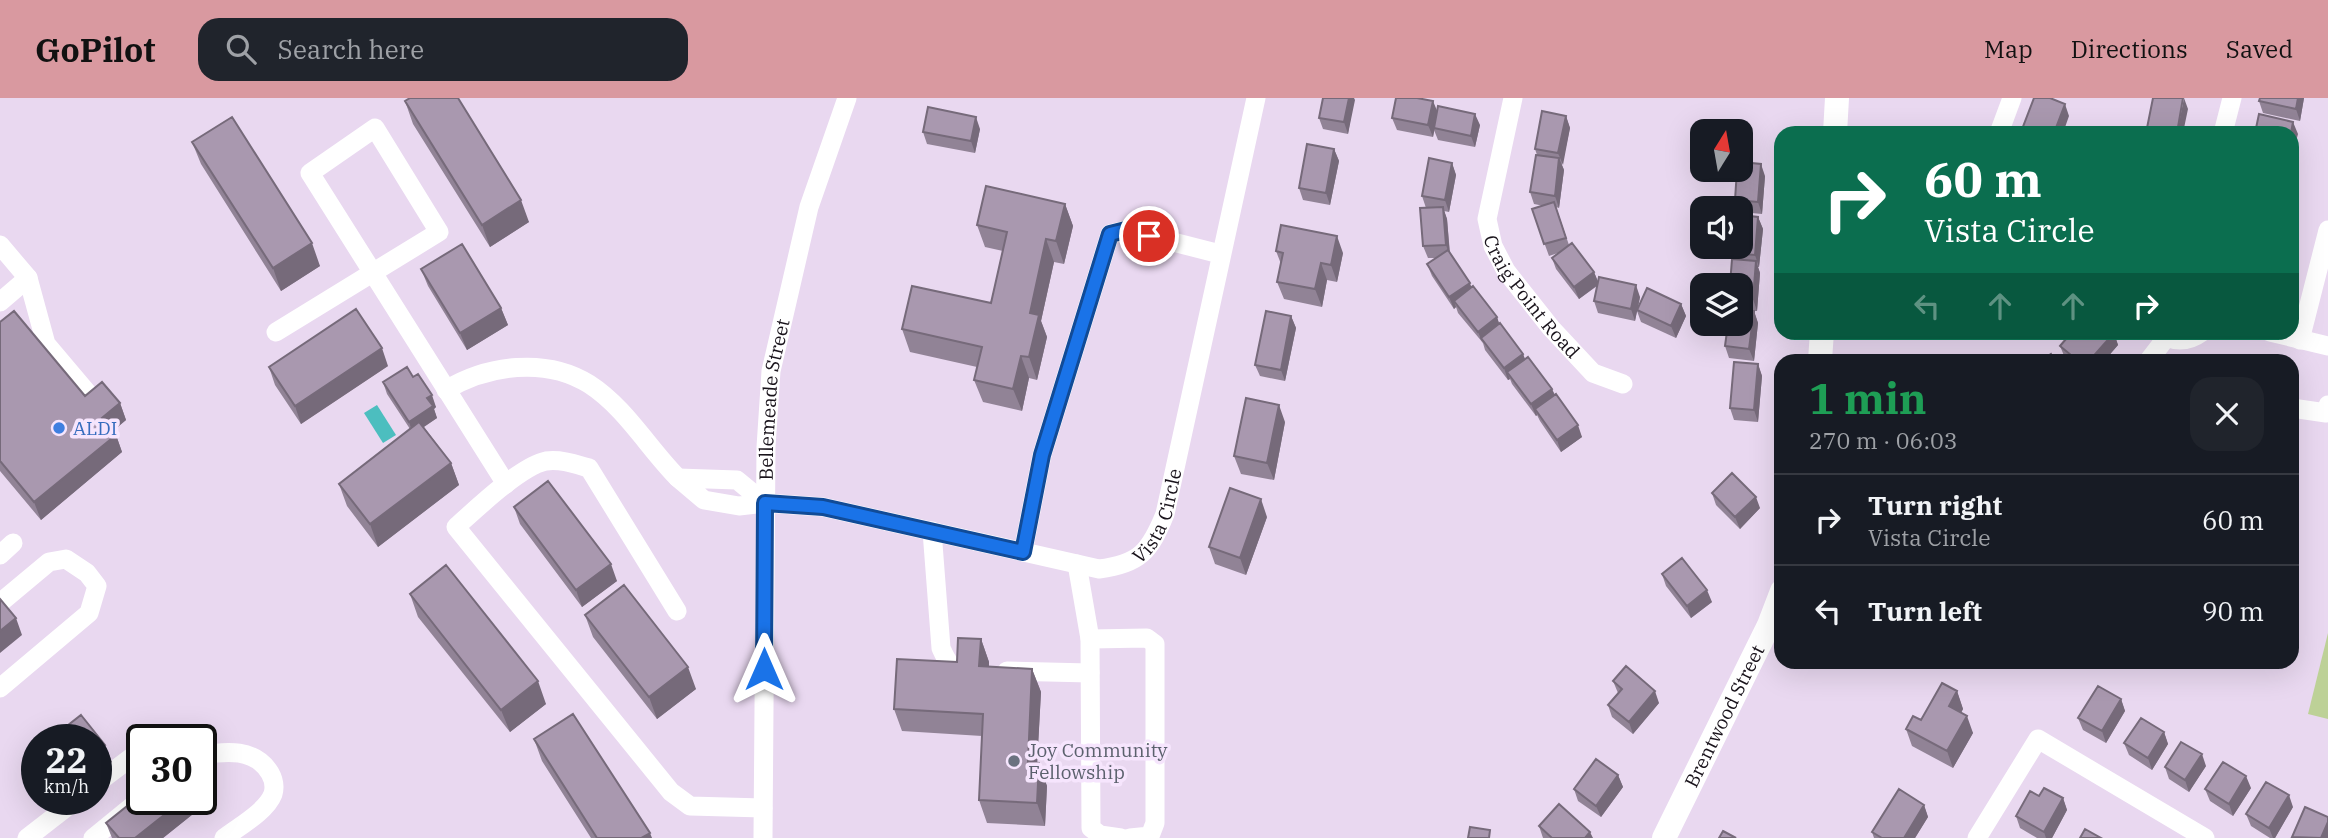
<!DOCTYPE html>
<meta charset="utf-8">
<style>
:root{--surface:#171b24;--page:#20242c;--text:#f1f3f6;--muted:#9ea1a6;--line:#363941;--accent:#d999a0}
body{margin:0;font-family:"IBM Plex Serif",serif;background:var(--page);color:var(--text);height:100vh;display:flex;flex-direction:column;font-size:26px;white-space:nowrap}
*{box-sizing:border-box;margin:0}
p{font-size:23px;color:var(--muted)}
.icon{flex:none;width:38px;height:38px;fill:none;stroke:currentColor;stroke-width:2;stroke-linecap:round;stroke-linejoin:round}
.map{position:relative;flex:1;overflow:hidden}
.side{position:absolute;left:1774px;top:256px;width:525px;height:315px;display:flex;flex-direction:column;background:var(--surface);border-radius:21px;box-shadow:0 7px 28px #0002}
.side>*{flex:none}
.guide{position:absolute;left:1774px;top:28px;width:525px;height:214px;border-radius:21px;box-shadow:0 7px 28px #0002;background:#0b6e4f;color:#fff;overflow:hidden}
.needle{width:46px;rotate:11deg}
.fabs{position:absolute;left:1690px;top:21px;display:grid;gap:14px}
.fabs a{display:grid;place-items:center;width:63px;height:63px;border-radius:14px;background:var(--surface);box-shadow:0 7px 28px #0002;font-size:35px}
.speed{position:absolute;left:21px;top:626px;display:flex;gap:14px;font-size:35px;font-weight:700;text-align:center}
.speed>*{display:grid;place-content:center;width:91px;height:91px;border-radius:50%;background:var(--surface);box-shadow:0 7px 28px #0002;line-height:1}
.speed small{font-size:18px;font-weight:400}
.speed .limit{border:4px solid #111;border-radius:10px;background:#fff;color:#111}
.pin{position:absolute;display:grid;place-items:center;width:60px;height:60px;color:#fff;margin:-30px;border:4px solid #fff;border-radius:50%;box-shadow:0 2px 7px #0007}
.me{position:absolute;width:77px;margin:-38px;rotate:0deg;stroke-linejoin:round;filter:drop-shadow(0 0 5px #0008)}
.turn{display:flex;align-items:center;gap:24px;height:147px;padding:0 35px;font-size:32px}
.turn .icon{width:91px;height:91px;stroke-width:2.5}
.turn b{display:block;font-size:49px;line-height:60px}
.lanes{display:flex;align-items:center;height:66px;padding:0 35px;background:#0003;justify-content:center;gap:35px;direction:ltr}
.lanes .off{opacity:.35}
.round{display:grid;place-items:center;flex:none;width:74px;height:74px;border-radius:21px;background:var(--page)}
.headline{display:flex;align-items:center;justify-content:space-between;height:119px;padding:0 35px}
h1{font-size:42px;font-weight:700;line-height:52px;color:#1e9e55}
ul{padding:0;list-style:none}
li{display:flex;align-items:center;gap:21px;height:91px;padding:0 35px;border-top:2px solid var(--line)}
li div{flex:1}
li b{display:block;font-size:26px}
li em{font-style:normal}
header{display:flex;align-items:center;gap:42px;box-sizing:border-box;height:98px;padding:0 35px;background:var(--accent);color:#111}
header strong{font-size:33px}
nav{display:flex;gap:38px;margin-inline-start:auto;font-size:24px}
.search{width:490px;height:63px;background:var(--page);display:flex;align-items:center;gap:18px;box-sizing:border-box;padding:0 24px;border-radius:21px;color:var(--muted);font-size:26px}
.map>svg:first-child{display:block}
.green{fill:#bdd197}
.water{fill:#4cbebf}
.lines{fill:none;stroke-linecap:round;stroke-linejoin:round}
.minor{stroke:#fff;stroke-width:19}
.major{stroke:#fff;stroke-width:24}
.wall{fill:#918396}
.shaded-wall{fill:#766a7a}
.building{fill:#a998af;stroke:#766a7a;stroke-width:2}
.route-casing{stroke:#114b97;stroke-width:18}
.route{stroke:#1a73e8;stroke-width:12}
.shop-dot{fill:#3f7fe0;stroke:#f6e5fd;stroke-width:2.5}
.worship-dot{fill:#6b7280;stroke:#f6e5fd;stroke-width:2.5}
.labels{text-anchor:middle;stroke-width:7;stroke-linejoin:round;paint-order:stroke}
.street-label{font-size:19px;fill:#19131b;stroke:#f6e5fd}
.shop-label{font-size:19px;fill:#366cbe;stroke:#f6e5fd;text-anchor:start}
.worship-label{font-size:19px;fill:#5b616d;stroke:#f6e5fd;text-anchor:start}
</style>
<header>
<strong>GoPilot</strong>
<div class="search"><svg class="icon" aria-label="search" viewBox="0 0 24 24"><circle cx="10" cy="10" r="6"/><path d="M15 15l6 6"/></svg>Search here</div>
<nav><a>Map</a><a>Directions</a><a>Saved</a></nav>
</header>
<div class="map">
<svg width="2328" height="740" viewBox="0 0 2328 740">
<rect width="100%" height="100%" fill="#e9d8f0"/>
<path class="green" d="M2328,535V621L2308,616Z"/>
<path class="water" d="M377,307L396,337L383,345L364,315Z"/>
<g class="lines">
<g class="minor">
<path id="s1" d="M1513,0L1487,121L1493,148L1506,173L1551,230L1593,275L1623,286"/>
<path d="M1999,35L2012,0"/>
<path d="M2223,35L2232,0"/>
<path d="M0,147L28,180L46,246L95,304"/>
<path d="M0,204L28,180"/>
<path d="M276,234L439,134L375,30L310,75L506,386"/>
<path d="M2157,234C2172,244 2187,245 2202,234"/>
<path d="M2270,234L2328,248"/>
<path d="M2300,242L2328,132"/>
<path d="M2149,262L2166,240"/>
<path d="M446,292C487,267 546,259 589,286C625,309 649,351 678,380"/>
<path d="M2292,310L2326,315L2328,307"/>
<path id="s2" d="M765,405L737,382L678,380L704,402L739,408L765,405L823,409L1099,471C1140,466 1150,453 1165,416L1256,0"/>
<path d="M932,433L941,550C947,563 950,571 965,572"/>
<path d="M1023,454L1042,357L1110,136L1126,132L1220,156"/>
<path d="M0,457L13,445"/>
<path d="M1077,466L1090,541L1091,730L1100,737L1121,740"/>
<path d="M0,505L49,464L66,461L87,475L97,488L89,515L0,590"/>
<path d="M677,513L589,370C575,366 561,361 546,363C521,368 476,411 456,429L671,694L690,708L763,710"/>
<path d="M1090,541L1147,540L1155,546V725L1150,738L1130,740"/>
<path d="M1007,573L1090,575"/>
<path d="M201,657C226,653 255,650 270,675C274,682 275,689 273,696C266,714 238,729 224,740"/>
<path d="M96,686L141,652"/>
<path d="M27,740L76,702"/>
<path d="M93,740L142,700"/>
<path id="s3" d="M763,740L766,349L771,273L809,109L847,0"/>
<path d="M1977,740L2038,641L2205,740"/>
</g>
<g class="major">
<path d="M1835,35L1837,0"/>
<path d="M1820,262L1822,234"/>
<path id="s4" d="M1664,740L1769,527L1782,493"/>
</g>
</g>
<path class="wall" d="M1323,0H1354L1348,36L1323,31L1319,20Z
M2260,0H2304L2300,23L2263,15L2259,3Z
M405,3L529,124L490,149L413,26Z
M1437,13L1480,27L1475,49L1438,42L1434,32L1433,39L1397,32L1392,20Z
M1566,18L1570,30L1562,67L1564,72L1559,110L1556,109L1569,147L1594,174L1598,184L1640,199L1638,210L1681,206L1686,218L1676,240L1641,224L1637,213L1635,223L1598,215L1594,203L1597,188L1579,201L1556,171L1552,160L1558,155L1549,158L1532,111L1544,108L1534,106L1530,94L1537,57L1535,51Z
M980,31L975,55L927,46L923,34Z
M192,44L320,168L281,193L201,66Z
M1334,51L1339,63L1330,107L1303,102L1299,90Z
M1452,65L1456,77L1449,114L1444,113L1447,121L1450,155L1471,189L1497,219L1499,226L1523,256L1525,261L1552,291L1555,297L1582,339L1561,354L1540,323L1537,317L1536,318L1512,286L1510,281L1508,282L1485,252L1483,245L1458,215L1456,209L1454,211L1432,178L1427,166L1437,160H1428L1423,148L1428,110H1426L1422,98Z
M1765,78L1762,116L1741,114V110H1738L1735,102Z
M1065,106L1073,128L1064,166L1054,164L1041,223L1047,239L1037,282L1029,280L1022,313L983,304L974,282L977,269L910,254L902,231L991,205L1003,153L985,149L977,127Z
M1758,119L1763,131L1759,169H1758L1760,175L1757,213H1754L1758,225L1754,263L1729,260L1725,248L1741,226V187L1730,155Z
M1276,153L1343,155L1337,184L1327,182L1322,209L1284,201L1277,184L1281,166Z
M421,171L501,210L508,227L467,252L428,188Z
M1291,218L1296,230L1285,283L1260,278L1255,267Z
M0,224L85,298L120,305L126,322L113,333L116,337L122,354L41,422L0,373Z
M2114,235L2118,247L2105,262H2068L2065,260L2060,248Z
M1758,266L1762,278L1758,324L1734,322L1730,310Z
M388,268L301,326L275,287L269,269Z
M413,279L436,309L434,311L437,320L424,329L451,365L459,387L378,449L347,408L339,386L410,331L387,296L383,284Z
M1285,324L1274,382L1241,376L1234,358Z
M1712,395L1760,410L1740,431L1716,407Z
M514,409L617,483L582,509L520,426Z
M1267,419L1246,477L1215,466L1209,449Z
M1662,476L1712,504L1691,520L1666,488Z
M410,496L546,606L510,634L418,519Z
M585,517L696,591L657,621L593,539Z
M981,541L989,564V569L1032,571L1041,594L1037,665L1047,688L1045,728L987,725L979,702L982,638L902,633L894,611L957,564Z
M1613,583L1659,605L1633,636L1612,619L1608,607L1618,595Z
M1957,593L1963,611L1961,615L1973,635L1953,670L1912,648L1906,631L1921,622Z
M2121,601L2125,613L2106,645L2083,632L2078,620Z
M2164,634L2168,646L2152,672L2129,657L2124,645Z
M534,641L652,740H591L542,663Z
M2206,668L2189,694L2169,681L2165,669Z
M1618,677L1623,689L1601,719L1578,703L1574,691Z
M2251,690L2233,718L2210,703L2205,691Z
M2039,698L2063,700L2067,712L2052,740H2037L2020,730L2016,718Z
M142,702H188L193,716L163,740H112L106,725Z
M1924,707L1928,719L1915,740H1874L1872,734Z
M2293,709L2275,740H2270L2251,728L2246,716Z
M1539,728L1593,740H1543Z"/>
<path class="shaded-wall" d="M1349,0H1354L1355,2L1348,36L1344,24Z
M2184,0L2188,11L2183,35H2177Z
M2298,0H2304L2300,23L2296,11Z
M1433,3L1438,15L1433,39L1428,27Z
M2065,6L2069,18L2063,35H2054Z
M1475,16L1480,27L1475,49L1471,38Z
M1566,18L1570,30L1563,67L1558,55Z
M976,19L980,31L975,55L971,43Z
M2293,24L2298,36L2292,58V35H2291Z
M1334,51L1339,63L1330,107L1326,95Z
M1559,60L1564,72L1559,110L1555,98Z
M1452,65L1456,77L1449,114L1445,102Z
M1761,66L1765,78L1762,116L1758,104Z
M521,102L529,124L490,149L482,127Z
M1065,106L1073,128L1064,166L1056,143Z
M1443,109L1447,121L1450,159L1446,147Z
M1758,119L1763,131L1759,169L1755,157Z
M1337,138L1343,155L1337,184L1331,167Z
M1046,141L1054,164L1041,223L1047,239L1037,282L1029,259L1030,215Z
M312,145L320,168L281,193L273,170Z
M1756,163L1760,175L1757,213L1753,201Z
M1321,165L1327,182L1322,209L1315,191Z
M1594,174L1599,186L1579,201L1574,189Z
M1470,185L1474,197L1454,203L1456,209L1454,211L1449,199Z
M1636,187L1640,199L1635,223L1631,211Z
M1681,206L1686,218L1676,240L1671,228Z
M501,210L508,227L467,252L460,235Z
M1754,213L1758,225L1754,263L1749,251Z
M1291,218L1296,230L1285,283L1281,272Z
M1497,219L1501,231L1481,240L1483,246L1478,234Z
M2114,235L2118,247L2105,262H2090Z
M382,250L388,268L301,326L295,308Z
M1523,256L1527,267L1507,274L1510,281L1508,282L1504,270Z
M1021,258L1029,280L1022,313L1013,291Z
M1758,266L1762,278L1758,324L1754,312Z
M1552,291L1557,303L1535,311L1537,317L1536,318L1531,306Z
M432,297L436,309L434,311L437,320L413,336L409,324L427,300Z
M120,305L126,322L108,337L102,320Z
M1279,307L1285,324L1274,382L1267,365Z
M1578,327L1582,339L1561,354L1557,342Z
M116,337L122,354L41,422L34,404Z
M451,365L459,387L378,449L370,426Z
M1756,399L1760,410L1740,431L1735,419Z
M1261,401L1267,419L1246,477L1240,460Z
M611,466L617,483L582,509L576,492Z
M1707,492L1712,504L1691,520L1687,508Z
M16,520L22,537L0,555V533Z
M981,541L989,564L988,591L979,568Z
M688,569L696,591L657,621L649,599Z
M1032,571L1041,594L1036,687L1028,664Z
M538,583L546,606L510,634L501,612Z
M1655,593L1659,605L1633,636L1629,624Z
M1957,593L1963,611L1955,626L1949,608Z
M2121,601L2125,613L2106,645L2102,633Z
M1967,618L1973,635L1953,670L1947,653Z
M2164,634L2168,646L2152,672L2148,660Z
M105,647L112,664L96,677V654Z
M2202,656L2206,668L2189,694L2185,682Z
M1039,665L1047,688L1045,728L1037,705Z
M1618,677L1623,689L1601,719L1596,708Z
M2246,678L2251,690L2233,718L2229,706Z
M2289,697L2293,709L2275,740H2273L2269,730Z
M2063,700L2067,712L2052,740H2046L2044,734Z
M183,702H188L193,716L163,740H135Z
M1924,707L1928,719L1915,740H1904Z
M2328,724V740H2321Z
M1590,734L1593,740H1585Z
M650,735L652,740H641Z"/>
<path class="building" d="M410,0H458L521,102L482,127L405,3Z
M1323,0H1349L1344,24L1319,20Z
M1396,0H1417L1433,3L1428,27L1392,20Z
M2034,0H2050L2065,6L2054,35H2024L2021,34Z
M2153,0H2183L2177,35H2146Z
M2260,0H2298L2296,11L2259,3Z
M1438,8L1475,16L1471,38L1434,30Z
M928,9L976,19L971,43L923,34Z
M1542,13L1566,18L1558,55L1535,51Z
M2259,16L2293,24L2291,35H2255Z
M232,19L312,145L273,170L192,44Z
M1307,46L1334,51L1326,95L1299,90Z
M1536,57L1559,60L1555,98L1530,94Z
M1429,60L1452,65L1445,102L1422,98Z
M1741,64L1761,66L1758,104L1735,102L1737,72H1741Z
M986,88L1065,106L1056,143L1046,141L1030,215L1039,217L1029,259L1021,258L1013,291L974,282L982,249L902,231L912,188L991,205L1007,134L977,127Z
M1554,104L1566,140L1544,146L1532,111Z
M1443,109L1446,147L1423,148L1420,110Z
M1741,117L1758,119L1755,157L1730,155L1731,149H1741Z
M1281,127L1337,138L1331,167L1321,165L1315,191L1277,184L1283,155L1276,153Z
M1572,145L1594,174L1574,189L1552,160Z
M462,146L501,210L460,235L421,171Z
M1448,152L1470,185L1449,199L1427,166Z
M1732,161L1756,163L1753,201L1741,200V187H1730Z
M1599,179L1636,187L1631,211L1594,203Z
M1473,188L1497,219L1478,234L1454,203Z
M1647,190L1681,206L1671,228L1637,212Z
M356,211L382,250L295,308L269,269Z
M1741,211L1754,213L1749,251L1725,248L1728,226H1741Z
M14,213L85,298L102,284L120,305L102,320L116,337L34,404L0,363V224Z
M1266,213L1291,218L1281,272L1255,267Z
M1500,225L1523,256L1504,270L1481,240Z
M2072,234H2113L2114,235L2090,262H2077L2060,248Z
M2051,256L2055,262H2042Z
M1528,259L1552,291L1531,306L1507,274Z
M1734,264L1758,266L1754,312L1730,310Z
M407,269L413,279L418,276L432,297L427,300L433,308L409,324L383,284Z
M1556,296L1578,327L1557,342L1535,311Z
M1246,300L1279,307L1267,365L1234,358Z
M419,324L451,365L370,426L339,386Z
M1732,375L1756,399L1735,419L1712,395Z
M548,383L611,466L576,492L514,409Z
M1230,390L1261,401L1240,460L1209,449Z
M1682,460L1707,492L1687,508L1662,476Z
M446,467L538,583L501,612L410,496Z
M624,487L688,569L649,599L585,517Z
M0,501L16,520L0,533Z
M958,540L981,541L979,568L1032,571L1028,664L1039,665L1037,705L979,702L983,616L894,611L897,561L957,564Z
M1626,568L1655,593L1629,624L1608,607L1622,591L1613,583Z
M1942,585L1957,593L1949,608L1967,618L1947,653L1906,631L1913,618L1921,622Z
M2098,588L2121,601L2102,633L2078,620Z
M573,616L650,735L641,740H597L534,641Z
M81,617L105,647L96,654V642H49Z
M2141,620L2164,634L2148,660L2124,645Z
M2181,644L2202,656L2185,682L2165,669Z
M1596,661L1618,677L1596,708L1574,691Z
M2223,664L2246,678L2229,706L2205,691Z
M2266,684L2289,697L2269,730L2246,716Z
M2044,690L2063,700L2044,734L2016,718L2030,693L2039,698Z
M1899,691L1924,707L1904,740H1882L1872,734Z
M142,696V702H183L135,740H119L106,725Z
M1559,706L1590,734L1585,740H1552L1539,728Z
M2305,709L2328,719V724L2321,740L2292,739Z
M1470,729L1490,732L1489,740H1468Z
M2085,731L2101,740H2080Z
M1723,733L1736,740H1719Z"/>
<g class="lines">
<defs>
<path id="route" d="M764,571L765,405L823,409L1023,454L1042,357L1110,136L1126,132L1149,138"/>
</defs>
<use href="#route" class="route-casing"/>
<use href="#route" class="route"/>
</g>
<circle class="shop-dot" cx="59" cy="330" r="7"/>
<circle class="worship-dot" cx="1014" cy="663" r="7"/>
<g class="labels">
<g class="street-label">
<text dy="7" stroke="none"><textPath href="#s1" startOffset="215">Craig Point Road</textPath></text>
<text dy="7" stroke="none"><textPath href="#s3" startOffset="439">Bellemeade Street</textPath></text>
<text dy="7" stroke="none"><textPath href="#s2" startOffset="620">Vista Circle</textPath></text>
<text dy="7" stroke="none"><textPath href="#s4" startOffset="136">Brentwood Street</textPath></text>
</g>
<g class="shop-label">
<text x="73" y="337">ALDI</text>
</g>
<g class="worship-label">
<text x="1028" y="659">Joy Community<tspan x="1028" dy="22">Fellowship</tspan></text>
</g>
</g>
</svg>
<div class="fabs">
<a><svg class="needle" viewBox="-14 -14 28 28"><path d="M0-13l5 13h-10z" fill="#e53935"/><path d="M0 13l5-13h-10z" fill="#9ea1a6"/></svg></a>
<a><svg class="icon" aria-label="sound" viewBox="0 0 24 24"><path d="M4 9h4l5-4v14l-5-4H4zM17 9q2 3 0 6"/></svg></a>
<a><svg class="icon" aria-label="layers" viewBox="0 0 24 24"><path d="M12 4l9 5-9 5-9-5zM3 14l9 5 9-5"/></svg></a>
</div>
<div class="speed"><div>22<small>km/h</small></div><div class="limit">30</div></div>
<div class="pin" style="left:1149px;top:138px;background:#d93025"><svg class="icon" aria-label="arrive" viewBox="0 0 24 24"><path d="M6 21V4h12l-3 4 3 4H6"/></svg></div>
<svg class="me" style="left:764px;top:571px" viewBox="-20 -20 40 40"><path d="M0-17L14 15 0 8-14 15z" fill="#1a73e8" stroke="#fff" stroke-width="4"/></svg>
<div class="guide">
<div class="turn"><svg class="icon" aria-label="right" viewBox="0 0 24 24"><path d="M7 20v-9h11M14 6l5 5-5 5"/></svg><div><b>60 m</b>Vista Circle</div></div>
<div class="lanes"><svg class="icon off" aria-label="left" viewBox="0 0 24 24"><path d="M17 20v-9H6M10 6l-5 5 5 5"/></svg><svg class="icon off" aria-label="ahead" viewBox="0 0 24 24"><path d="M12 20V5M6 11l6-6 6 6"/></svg><svg class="icon off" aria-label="ahead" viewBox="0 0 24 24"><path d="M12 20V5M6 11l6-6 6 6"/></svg><svg class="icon" aria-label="right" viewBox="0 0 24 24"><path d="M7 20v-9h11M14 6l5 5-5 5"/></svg></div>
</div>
<section class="side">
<div class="headline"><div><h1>1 min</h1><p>270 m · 06:03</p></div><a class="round"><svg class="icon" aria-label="close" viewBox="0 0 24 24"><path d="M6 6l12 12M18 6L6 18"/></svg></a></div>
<ul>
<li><svg class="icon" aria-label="right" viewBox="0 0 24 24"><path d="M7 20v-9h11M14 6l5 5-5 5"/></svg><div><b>Turn right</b><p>Vista Circle</p></div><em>60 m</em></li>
<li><svg class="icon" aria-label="left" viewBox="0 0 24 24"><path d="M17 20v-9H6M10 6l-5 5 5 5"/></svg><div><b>Turn left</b></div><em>90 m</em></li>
</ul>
</section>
</div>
